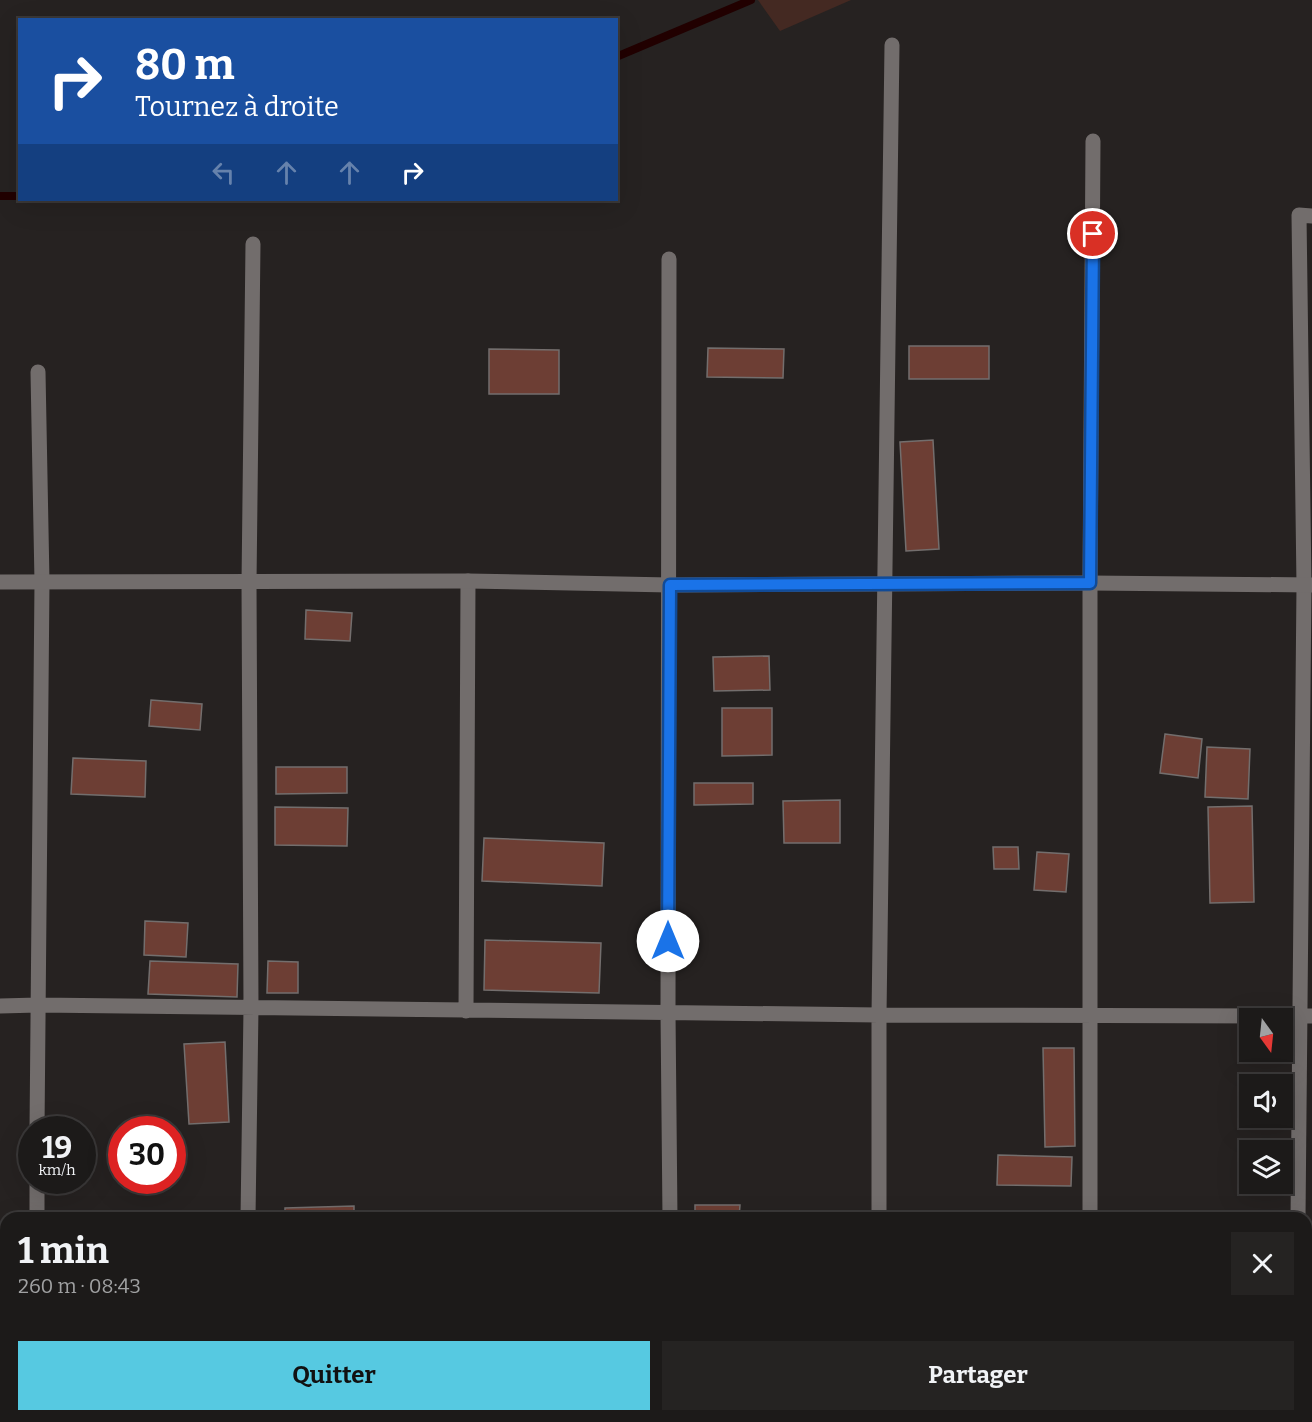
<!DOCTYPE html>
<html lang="fr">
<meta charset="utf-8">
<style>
:root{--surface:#1c1a19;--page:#252322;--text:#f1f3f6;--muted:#a0a1a2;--line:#3a3838;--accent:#56c9e1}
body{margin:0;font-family:Bitter,serif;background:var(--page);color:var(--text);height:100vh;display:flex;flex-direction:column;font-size:22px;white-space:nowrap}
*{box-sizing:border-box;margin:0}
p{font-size:20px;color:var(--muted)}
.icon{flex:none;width:33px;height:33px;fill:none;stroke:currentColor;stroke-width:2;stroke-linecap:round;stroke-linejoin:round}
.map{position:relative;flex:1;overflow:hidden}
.sheet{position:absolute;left:0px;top:1212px;width:1312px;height:210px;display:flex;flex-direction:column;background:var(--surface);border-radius:18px 18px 0 0;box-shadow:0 6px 24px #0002,0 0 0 2px var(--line)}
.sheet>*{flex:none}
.hud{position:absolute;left:18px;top:18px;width:600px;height:183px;border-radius:0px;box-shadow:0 6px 24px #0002,0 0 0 2px var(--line);background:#1a4fa0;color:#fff;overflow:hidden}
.needle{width:39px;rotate:165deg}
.tools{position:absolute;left:1239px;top:1008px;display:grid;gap:12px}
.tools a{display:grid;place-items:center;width:54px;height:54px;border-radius:0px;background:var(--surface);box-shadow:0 6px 24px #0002,0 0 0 2px var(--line);font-size:30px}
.speed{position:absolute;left:18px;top:1116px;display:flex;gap:12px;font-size:30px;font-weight:700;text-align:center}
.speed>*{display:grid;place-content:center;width:78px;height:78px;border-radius:50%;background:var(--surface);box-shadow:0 6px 24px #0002,0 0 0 2px var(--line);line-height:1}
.speed small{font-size:15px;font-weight:400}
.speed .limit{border:9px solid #d22;background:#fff;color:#111}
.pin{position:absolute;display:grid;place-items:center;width:51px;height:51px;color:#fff;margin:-26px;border:3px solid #fff;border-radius:50%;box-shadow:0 2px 6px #0007}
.me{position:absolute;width:66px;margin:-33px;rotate:0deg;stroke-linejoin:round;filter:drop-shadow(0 0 4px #0008)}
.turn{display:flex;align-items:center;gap:21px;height:126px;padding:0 18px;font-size:27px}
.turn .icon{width:78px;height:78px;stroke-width:2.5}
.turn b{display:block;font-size:42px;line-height:51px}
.lanes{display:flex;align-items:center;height:57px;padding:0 18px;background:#0003;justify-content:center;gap:30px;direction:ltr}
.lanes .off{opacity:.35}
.round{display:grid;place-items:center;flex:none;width:63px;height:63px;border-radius:0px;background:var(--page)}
.head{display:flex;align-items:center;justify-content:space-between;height:102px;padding:0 18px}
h1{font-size:36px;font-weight:700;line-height:45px}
.primary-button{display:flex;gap:12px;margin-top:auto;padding:12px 18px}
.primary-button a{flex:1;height:69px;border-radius:0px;background:var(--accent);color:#111;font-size:24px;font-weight:700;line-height:69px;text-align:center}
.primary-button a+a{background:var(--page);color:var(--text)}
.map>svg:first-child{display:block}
.green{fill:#442922}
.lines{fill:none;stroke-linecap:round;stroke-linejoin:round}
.stream{stroke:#210000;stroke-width:8}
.building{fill:#6d3e34;stroke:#736e6d;stroke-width:1.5}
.minor{stroke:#726d6c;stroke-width:15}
.tertiary{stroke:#726d6c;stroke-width:15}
.route-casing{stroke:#114b97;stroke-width:15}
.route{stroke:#1a73e8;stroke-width:10}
</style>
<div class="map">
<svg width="1312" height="1422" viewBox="0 0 1312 1422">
<rect width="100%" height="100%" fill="#262221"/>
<path class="green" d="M758,0H851L780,31Z"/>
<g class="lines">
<path class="stream" d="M616,57L751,0
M0,196H20"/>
</g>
<path class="building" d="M909,346H989V379H909Z
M708,348L784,349L783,378L707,377Z
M489,349L559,350V394H489Z
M933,440L939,549L906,551L900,442Z
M306,610L352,613L350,641L305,639Z
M769,656L770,690L714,691L713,657Z
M151,700L202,704L200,730L149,726Z
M722,708H772V755L722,756Z
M1165,734L1202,739L1198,778L1160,773Z
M1207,747L1250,749L1248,799L1205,797Z
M73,758L146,761L145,797L71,794Z
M276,767H347V793L276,794Z
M694,783H753V804L694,805Z
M840,800V843H784L783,801Z
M1252,806L1254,902L1210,903L1208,807Z
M275,807L348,808L347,846L275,845Z
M484,838L604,843L602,886L482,881Z
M993,847H1018L1019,869H994Z
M1037,852L1069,854L1066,892L1034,890Z
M145,921L188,923L186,957L144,955Z
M485,940L601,943L599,993L484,990Z
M150,961L238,964L237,997L148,994Z
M268,961L298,962V993H267Z
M225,1042L229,1122L189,1124L184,1044Z
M1043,1048H1074L1075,1146L1045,1147Z
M998,1155L1072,1157L1071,1186L997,1185Z
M695,1205H740L739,1218H695Z
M354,1206V1218H285V1208Z
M937,1211L985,1213V1218H936Z"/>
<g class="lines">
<path class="minor" d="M669,259L668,1012L670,1218
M0,1006L38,1005L879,1015L1312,1016
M466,1011L468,581
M37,1130L42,582L38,372
M37,1218V1180
M248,1218L251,1008L249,583L253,244
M879,1218V1015L892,45
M1090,1218V583L1093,141
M1298,1218L1304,585L1299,215L1312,216
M673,1416V1422
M36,1422V1416
M245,1422V1416
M878,1422V1416
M1089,1422V1416
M1296,1422V1416"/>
<path class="tertiary" d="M0,582L468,581L670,585L1090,583L1312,585"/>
</g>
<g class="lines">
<defs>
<path id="route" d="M668,941L670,585L1090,583L1093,234"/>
</defs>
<use href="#route" class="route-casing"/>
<use href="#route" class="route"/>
</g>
</svg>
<div class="tools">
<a><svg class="needle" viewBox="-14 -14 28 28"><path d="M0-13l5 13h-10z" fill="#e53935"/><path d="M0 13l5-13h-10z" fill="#a0a1a2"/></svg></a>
<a><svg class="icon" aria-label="sound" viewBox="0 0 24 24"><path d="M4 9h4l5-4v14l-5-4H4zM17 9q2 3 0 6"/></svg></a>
<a><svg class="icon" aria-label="layers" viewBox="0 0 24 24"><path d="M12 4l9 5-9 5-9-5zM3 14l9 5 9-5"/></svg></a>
</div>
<div class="speed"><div>19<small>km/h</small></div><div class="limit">30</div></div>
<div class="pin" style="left:1093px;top:234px;background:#d93025"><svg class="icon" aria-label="arrive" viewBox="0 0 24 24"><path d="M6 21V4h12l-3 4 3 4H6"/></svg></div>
<svg class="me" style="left:668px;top:941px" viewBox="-20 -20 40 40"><circle r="19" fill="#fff"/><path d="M0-13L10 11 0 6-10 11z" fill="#1a73e8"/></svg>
<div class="hud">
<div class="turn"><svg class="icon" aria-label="right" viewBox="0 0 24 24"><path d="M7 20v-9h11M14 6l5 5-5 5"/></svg><div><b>80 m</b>Tournez à droite</div></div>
<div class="lanes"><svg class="icon off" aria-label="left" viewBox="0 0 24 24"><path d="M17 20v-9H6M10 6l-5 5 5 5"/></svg><svg class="icon off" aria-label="ahead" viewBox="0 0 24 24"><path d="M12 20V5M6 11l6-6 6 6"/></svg><svg class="icon off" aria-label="ahead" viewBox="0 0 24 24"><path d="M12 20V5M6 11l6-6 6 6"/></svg><svg class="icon" aria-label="right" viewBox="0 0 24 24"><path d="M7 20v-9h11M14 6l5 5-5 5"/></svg></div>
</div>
<section class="sheet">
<div class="head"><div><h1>1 min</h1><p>260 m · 08:43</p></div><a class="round"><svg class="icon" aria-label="close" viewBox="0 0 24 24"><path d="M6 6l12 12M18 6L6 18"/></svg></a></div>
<div class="primary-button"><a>Quitter</a><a>Partager</a></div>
</section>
</div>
